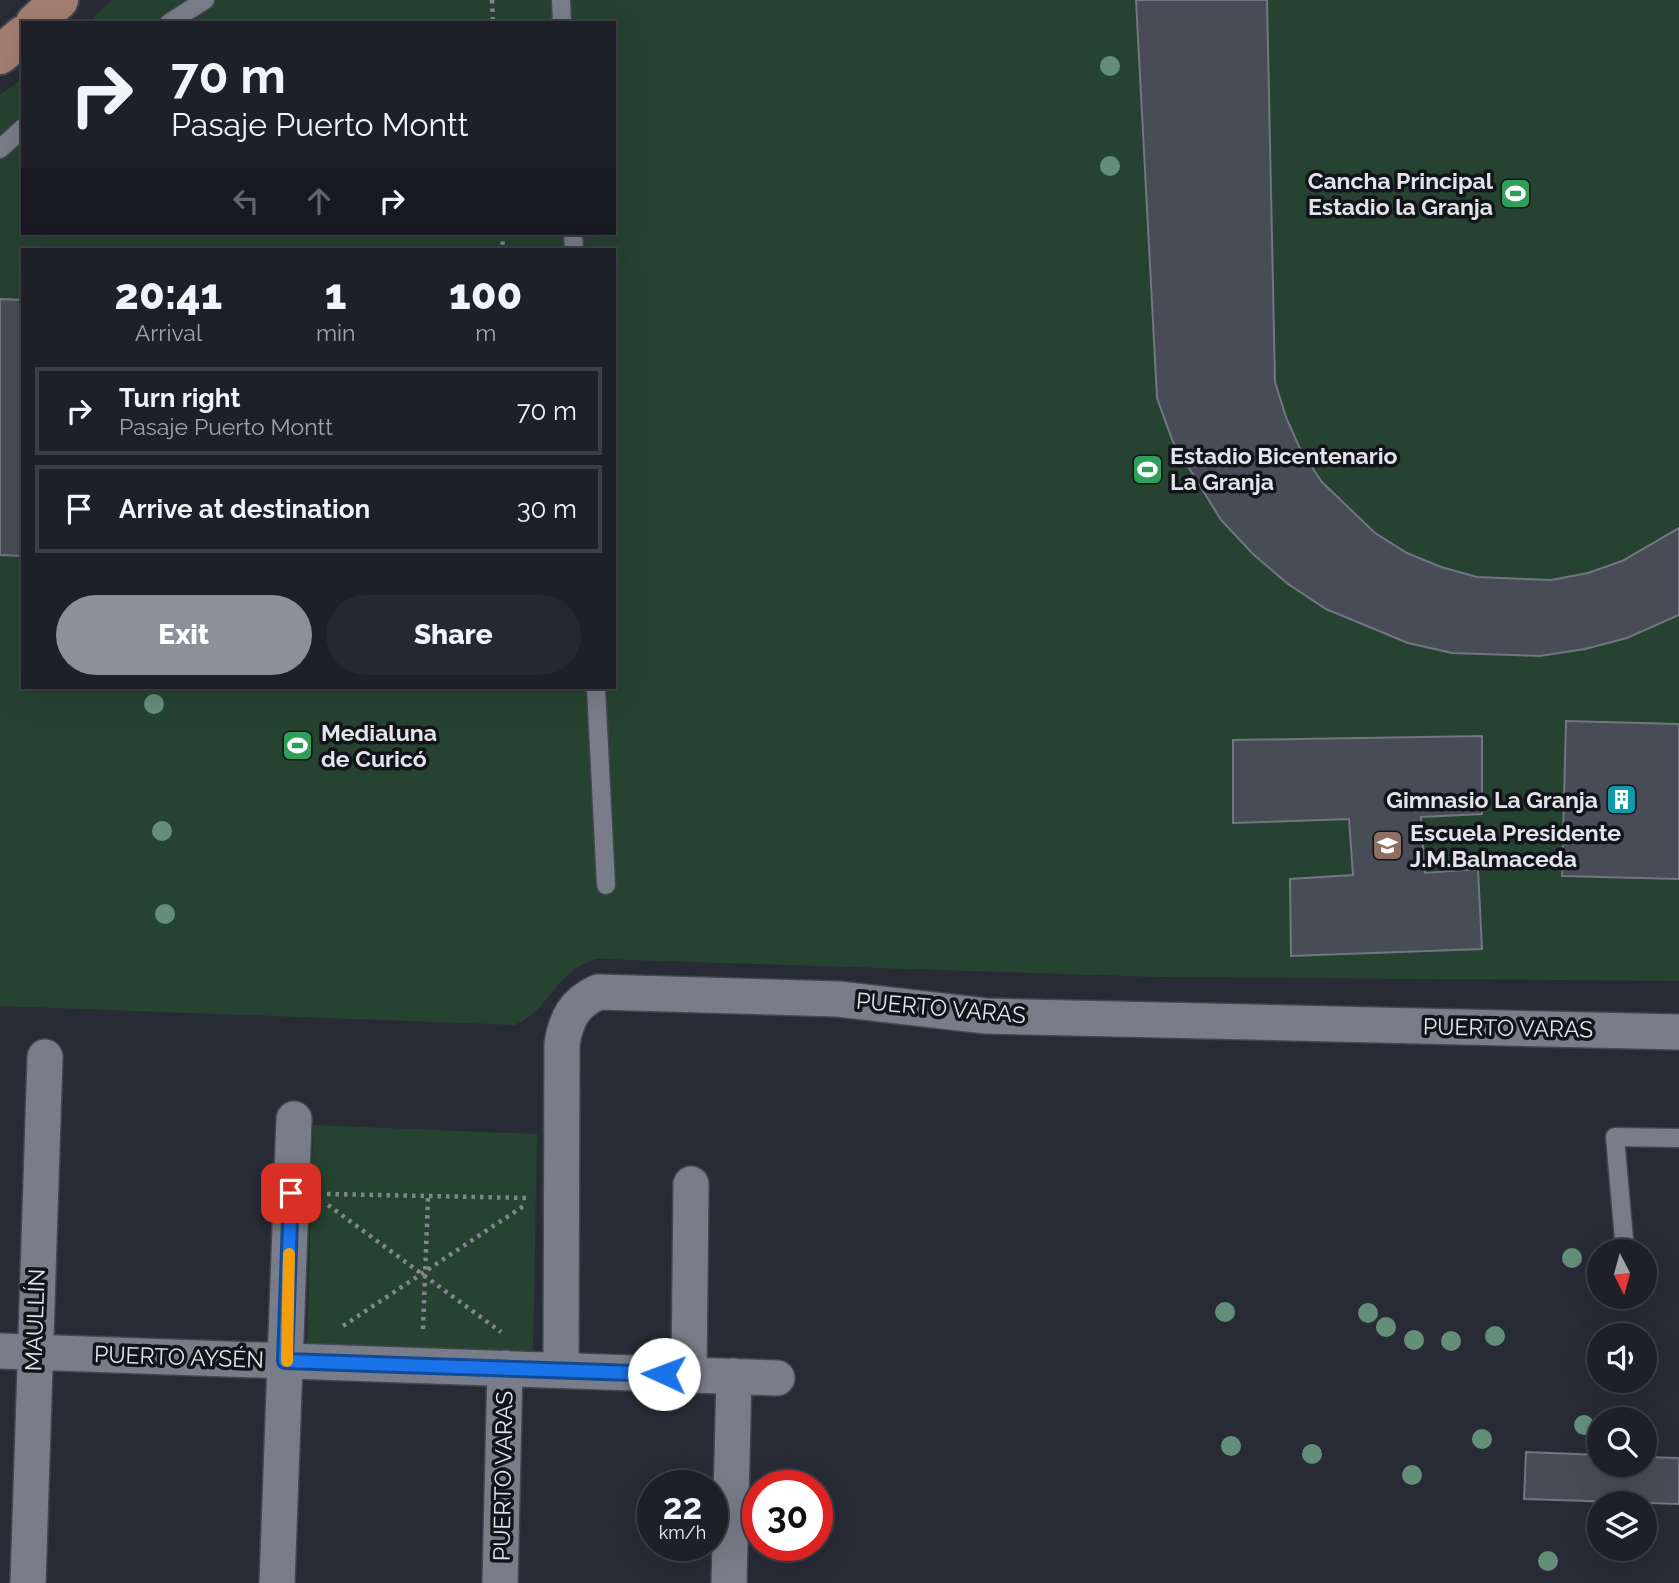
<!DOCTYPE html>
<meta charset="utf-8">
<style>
:root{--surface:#1e2028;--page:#262830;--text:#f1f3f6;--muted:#a1a3a8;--line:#3c3e45;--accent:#8c9099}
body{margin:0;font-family:Raleway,sans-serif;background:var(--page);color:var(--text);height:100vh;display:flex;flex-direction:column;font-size:26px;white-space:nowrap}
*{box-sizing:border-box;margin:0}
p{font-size:23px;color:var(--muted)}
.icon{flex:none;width:38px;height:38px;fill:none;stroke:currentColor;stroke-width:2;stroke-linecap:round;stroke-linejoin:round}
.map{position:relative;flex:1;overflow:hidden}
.details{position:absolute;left:21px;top:248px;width:595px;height:441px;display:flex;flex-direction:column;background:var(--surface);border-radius:0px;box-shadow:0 7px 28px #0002,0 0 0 2px var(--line)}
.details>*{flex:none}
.banner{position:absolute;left:21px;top:21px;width:595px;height:214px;border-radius:0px;box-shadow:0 7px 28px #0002,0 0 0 2px var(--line);background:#1e2028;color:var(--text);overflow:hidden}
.needle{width:46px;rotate:174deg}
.controls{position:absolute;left:1587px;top:1239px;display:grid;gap:14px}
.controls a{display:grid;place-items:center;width:70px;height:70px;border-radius:50%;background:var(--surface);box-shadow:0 7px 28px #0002,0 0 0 2px var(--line);font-size:35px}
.speed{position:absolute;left:637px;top:1470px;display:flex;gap:14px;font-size:35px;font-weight:700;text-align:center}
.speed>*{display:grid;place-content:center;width:91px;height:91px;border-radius:50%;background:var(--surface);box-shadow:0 7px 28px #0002,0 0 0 2px var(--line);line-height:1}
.speed small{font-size:18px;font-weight:400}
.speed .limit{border:10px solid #d22;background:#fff;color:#111}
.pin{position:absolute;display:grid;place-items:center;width:60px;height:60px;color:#fff;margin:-30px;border-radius:14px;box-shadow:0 4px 10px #0006}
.me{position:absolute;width:77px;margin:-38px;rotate:272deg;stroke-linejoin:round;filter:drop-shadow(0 0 5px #0008)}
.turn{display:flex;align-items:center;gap:24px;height:147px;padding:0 35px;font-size:32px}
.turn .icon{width:91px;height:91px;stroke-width:2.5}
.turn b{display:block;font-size:49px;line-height:60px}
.lanes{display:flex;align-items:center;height:66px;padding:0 35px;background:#0003;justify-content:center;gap:35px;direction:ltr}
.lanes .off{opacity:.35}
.eta{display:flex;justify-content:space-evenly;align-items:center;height:119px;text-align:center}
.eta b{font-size:42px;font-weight:800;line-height:49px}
.action{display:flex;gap:14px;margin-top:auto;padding:14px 35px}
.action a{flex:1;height:80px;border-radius:42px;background:var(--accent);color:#fff;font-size:28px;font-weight:800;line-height:80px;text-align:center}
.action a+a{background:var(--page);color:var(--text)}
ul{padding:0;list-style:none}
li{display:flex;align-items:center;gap:21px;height:88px;margin:0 14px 10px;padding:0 21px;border:4px solid var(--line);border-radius:0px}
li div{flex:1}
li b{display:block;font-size:26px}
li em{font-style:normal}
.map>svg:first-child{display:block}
.green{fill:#264230;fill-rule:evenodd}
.building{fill:#484c57;stroke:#717682;stroke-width:2}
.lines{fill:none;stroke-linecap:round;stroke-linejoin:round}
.lane-casing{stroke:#43464e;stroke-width:21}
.street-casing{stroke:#43464e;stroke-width:38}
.primary-casing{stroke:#43464e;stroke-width:42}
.path{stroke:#83858e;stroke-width:4.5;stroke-dasharray:3.5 5;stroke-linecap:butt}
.lane{stroke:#787d89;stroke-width:18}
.street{stroke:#787d89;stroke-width:35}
.primary{stroke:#a37e70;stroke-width:38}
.tree{fill:#638f79}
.route-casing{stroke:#114b97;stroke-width:18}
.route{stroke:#1a73e8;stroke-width:12}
.slow{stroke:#f59e0b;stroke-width:12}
.labels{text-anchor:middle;stroke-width:7;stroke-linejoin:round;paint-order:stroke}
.poi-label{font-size:23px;font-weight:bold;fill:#e2e4eb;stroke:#121419;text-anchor:start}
.street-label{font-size:23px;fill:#e2e4eb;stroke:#121419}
</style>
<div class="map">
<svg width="1679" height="1583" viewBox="0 0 1679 1583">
<rect width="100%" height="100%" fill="#282b36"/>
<path class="green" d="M112,0H1679V981L1159,977L597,959C555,970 551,1009 515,1025L0,1006V95L23,78V233H614V23H88ZM23,250H614V688H23Z
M313,1125L537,1134L533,1356L307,1349Z"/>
<path class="building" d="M1136,0H1267L1275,382L1286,417L1301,451L1322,482L1375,533L1407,553L1441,567L1477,577L1551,580L1588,573L1622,561L1679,528V615L1627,638L1585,649L1540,656L1452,653L1408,643L1326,609L1288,584L1253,554L1221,520L1173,442L1157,398Z
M0,299L23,300V556L0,555Z
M1566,721L1679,724V879L1562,876Z
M1482,736V814L1421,817L1425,873L1478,869L1482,949L1291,956L1290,879L1353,875L1349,819L1233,823V740Z
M1526,1452L1600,1455V1465H1645V1457L1679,1458V1504L1524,1499Z"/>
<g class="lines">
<defs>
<path id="lane" d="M561,0L562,23
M169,23L205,0
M0,149L23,128
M573,233L574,250
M596,688L606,885
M1625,1251L1615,1137L1679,1138"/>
<path id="street" d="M0,1351L777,1378
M561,1370L562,1044C566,1019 574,1003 598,992L838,999L986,1016L1679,1032
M689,1375L691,1184
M28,1583L45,1057
M277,1583L294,1119
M500,1583L505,1368
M729,1583L734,1376"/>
<path id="primary" d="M35,23L59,0
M0,55L23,35"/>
</defs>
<use href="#lane" class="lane-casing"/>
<use href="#street" class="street-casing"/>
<use href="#primary" class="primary-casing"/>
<path class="path" d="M492,0L493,23
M502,233L503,250
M327,1194L528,1198
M328,1205L501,1332
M343,1326L525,1205
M423,1329L428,1197"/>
<use href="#lane" class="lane"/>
<use href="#street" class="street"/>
<use href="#primary" class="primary"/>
</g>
<g class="tree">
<circle cx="1110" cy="66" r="10"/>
<circle cx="1110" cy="166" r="10"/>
<circle cx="154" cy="704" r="10"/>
<circle cx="162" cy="831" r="10"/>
<circle cx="165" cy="914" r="10"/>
<circle cx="1572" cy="1258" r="10"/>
<circle cx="1225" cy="1312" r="10"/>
<circle cx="1368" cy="1313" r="10"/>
<circle cx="1386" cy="1327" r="10"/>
<circle cx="1495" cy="1336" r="10"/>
<circle cx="1414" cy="1340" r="10"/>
<circle cx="1451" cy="1341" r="10"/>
<circle cx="1584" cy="1425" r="10"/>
<circle cx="1482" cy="1439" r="10"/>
<circle cx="1231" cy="1446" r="10"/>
<circle cx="1312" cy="1454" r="10"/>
<circle cx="1412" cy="1475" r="10"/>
<circle cx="1548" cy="1561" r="10"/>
</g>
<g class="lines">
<defs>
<path id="route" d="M291,1193L285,1361L664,1374"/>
</defs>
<use href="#route" class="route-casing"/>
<use href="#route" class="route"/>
<path class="slow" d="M287,1361L289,1254"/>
</g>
<defs>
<symbol id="stadium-square" viewBox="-11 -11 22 22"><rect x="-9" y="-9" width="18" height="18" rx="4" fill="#2e9e5b" stroke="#121419"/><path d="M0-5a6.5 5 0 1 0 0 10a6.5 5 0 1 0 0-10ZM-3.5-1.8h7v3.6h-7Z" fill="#fff"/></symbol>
<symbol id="building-square" viewBox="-11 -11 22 22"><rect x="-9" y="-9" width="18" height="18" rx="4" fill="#0f9aa8" stroke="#121419"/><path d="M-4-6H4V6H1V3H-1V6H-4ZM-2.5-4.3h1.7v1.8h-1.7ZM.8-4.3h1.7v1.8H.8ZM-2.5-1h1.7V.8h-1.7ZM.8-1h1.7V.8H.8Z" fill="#fff"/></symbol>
<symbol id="school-square" viewBox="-11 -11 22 22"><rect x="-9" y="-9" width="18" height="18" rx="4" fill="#8d6e63" stroke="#121419"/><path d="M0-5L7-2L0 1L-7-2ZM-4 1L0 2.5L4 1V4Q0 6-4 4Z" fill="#fff"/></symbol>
</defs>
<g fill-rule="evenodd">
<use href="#stadium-square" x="1498" y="176" width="35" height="35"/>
<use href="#stadium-square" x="1130" y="452" width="35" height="35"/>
<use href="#stadium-square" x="280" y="728" width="35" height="35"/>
<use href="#building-square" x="1604" y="782" width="35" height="35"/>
<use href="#school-square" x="1370" y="828" width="35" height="35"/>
</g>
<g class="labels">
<g class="poi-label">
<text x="1493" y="189" text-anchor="end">Cancha Principal<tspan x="1493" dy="26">Estadio la Granja</tspan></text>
<text x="1170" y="464">Estadio Bicentenario<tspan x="1170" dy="26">La Granja</tspan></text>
<text x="321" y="741">Medialuna<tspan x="321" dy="26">de Curicó</tspan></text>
<text x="1598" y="808" text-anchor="end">Gimnasio La Granja</text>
<text x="1410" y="841">Escuela Presidente<tspan x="1410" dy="26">J.M.Balmaceda</tspan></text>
</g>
<g class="street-label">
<text transform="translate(941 1008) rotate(5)" y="8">PUERTO VARAS</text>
<text transform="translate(1508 1028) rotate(1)" y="8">PUERTO VARAS</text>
<text transform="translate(35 1320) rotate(-88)" y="8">MAULLÍN</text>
<text transform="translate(179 1357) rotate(2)" y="8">PUERTO AYSÉN</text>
<text transform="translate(503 1476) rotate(-89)" y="8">PUERTO VARAS</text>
</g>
</g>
</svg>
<div class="controls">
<a><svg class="needle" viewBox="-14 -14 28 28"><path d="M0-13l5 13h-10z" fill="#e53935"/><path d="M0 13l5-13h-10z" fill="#a1a3a8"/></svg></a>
<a><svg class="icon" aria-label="sound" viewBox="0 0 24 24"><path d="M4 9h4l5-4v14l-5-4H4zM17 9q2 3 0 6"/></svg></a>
<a><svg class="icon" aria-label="search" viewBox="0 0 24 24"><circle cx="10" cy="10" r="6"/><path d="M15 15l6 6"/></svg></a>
<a><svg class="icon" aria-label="layers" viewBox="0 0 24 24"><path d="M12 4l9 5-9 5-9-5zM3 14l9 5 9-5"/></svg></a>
</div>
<div class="speed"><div>22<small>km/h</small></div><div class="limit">30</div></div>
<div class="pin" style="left:291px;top:1193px;background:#d93025"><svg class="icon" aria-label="arrive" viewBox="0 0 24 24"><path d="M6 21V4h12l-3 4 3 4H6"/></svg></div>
<svg class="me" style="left:664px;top:1374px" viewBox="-20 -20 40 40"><circle r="19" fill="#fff"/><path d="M0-13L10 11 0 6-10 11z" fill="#1a73e8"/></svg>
<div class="banner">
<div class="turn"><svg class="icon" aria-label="right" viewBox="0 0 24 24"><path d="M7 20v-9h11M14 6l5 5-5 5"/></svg><div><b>70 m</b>Pasaje Puerto Montt</div></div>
<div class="lanes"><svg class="icon off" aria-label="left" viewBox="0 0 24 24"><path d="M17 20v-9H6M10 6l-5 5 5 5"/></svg><svg class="icon off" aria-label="ahead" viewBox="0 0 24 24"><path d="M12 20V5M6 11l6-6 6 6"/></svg><svg class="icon" aria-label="right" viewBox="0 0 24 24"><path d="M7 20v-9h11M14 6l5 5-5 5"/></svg></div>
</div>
<section class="details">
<div class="eta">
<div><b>20:41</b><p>Arrival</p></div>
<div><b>1</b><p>min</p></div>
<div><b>100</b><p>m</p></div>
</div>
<ul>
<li><svg class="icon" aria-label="right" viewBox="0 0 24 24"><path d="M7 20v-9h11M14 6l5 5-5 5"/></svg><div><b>Turn right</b><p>Pasaje Puerto Montt</p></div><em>70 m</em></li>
<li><svg class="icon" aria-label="arrive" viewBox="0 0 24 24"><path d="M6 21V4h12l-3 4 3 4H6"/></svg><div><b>Arrive at destination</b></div><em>30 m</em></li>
</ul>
<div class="action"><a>Exit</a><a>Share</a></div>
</section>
</div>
